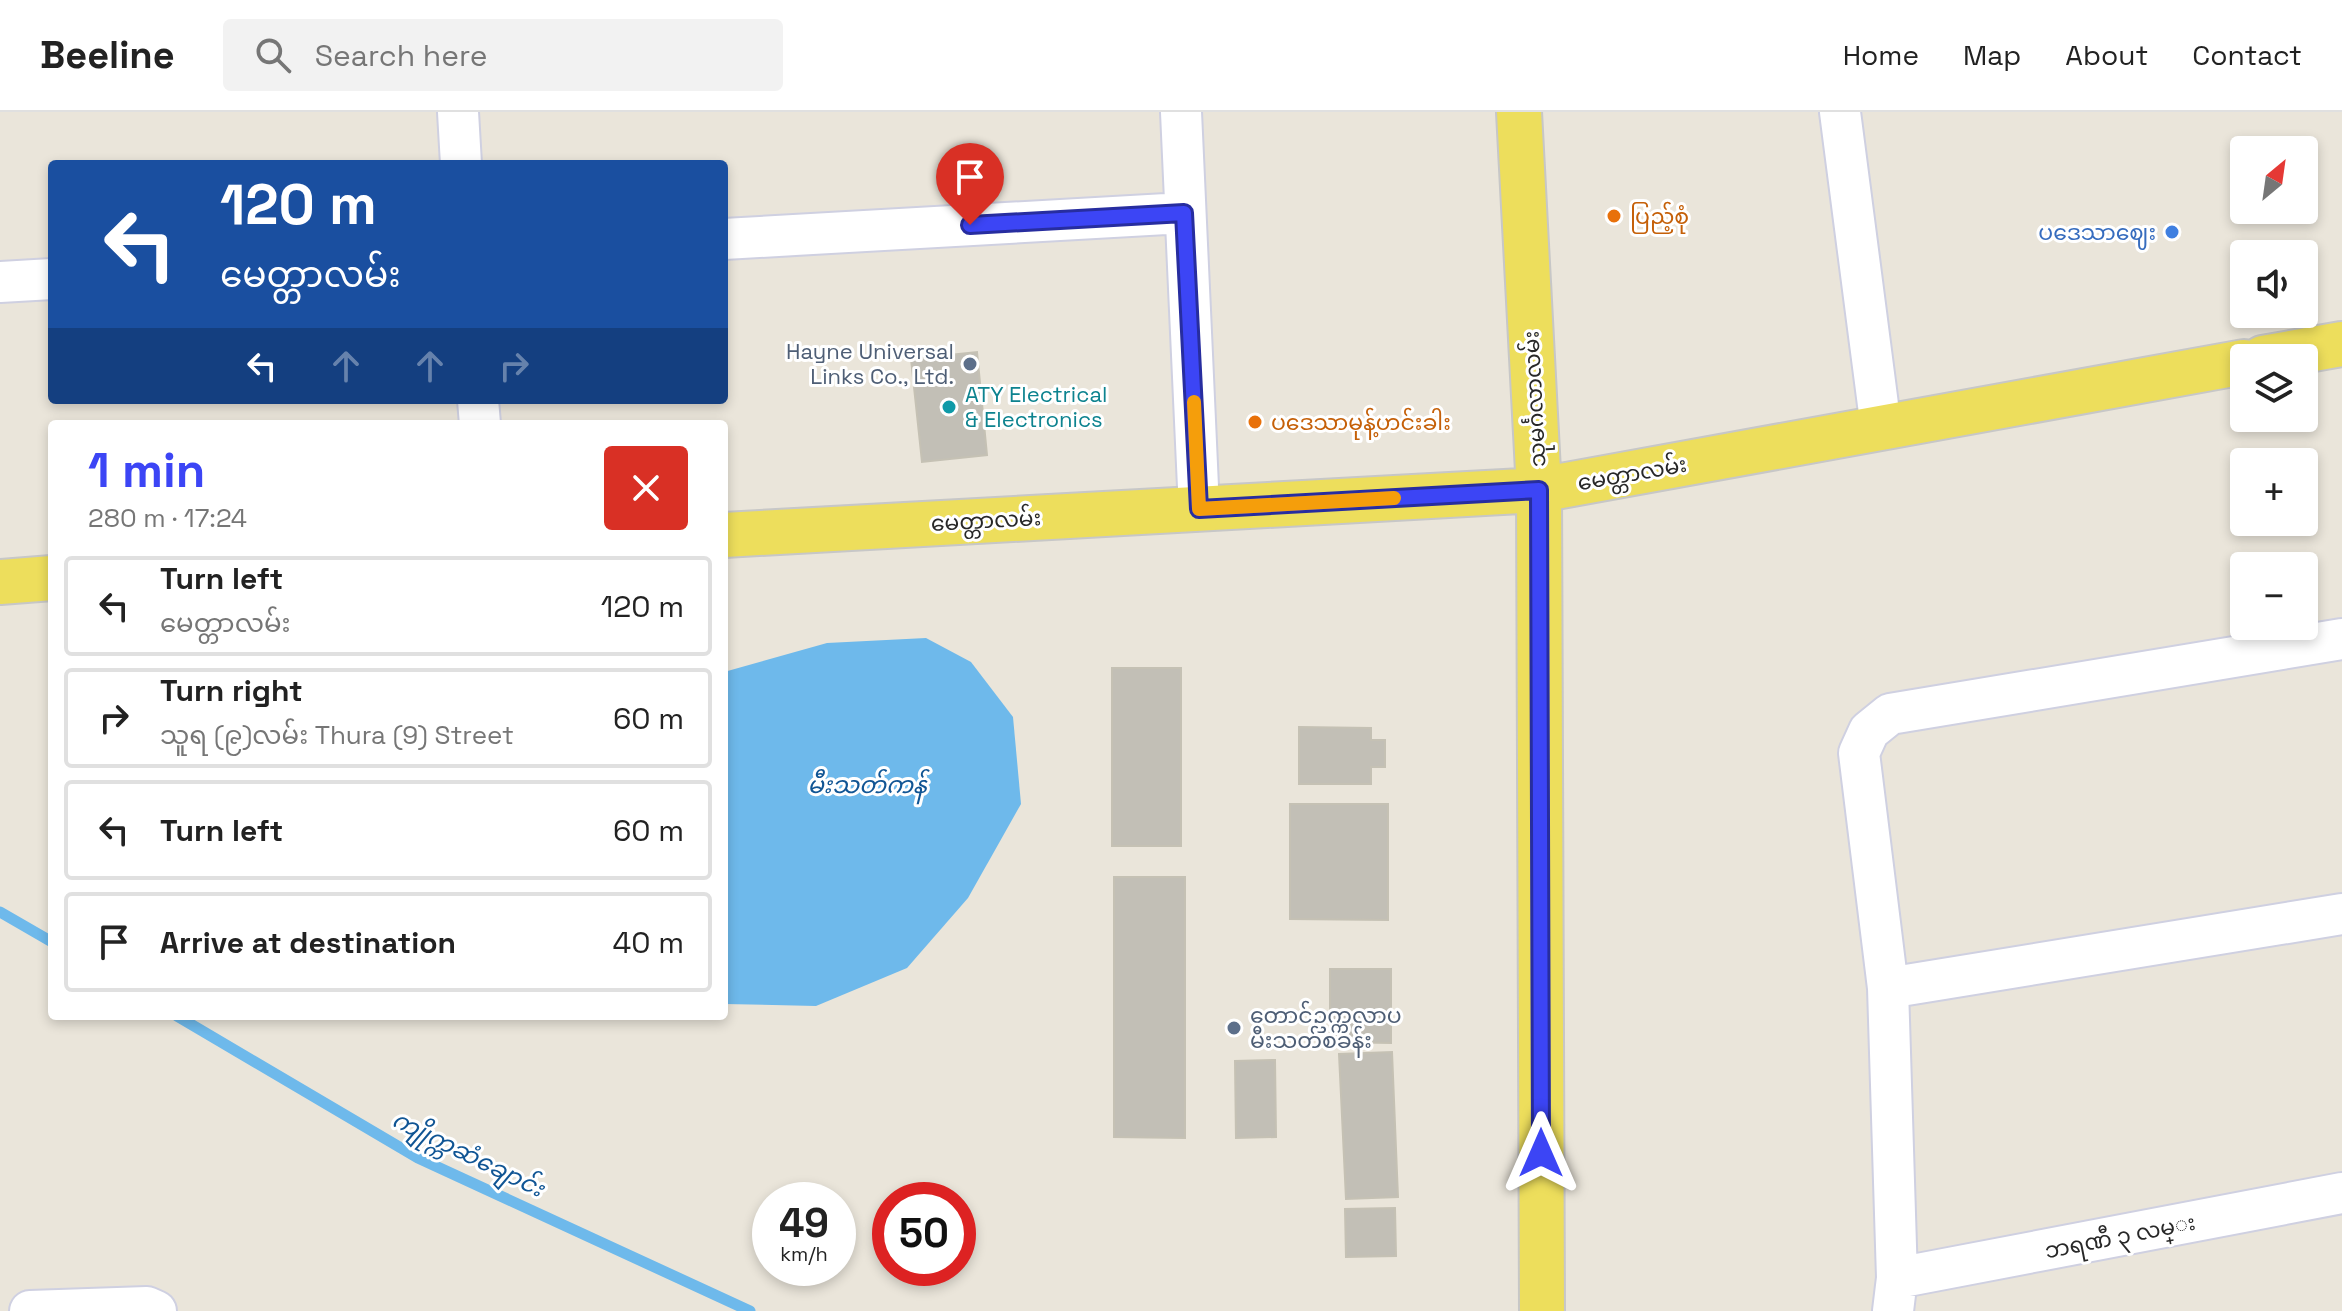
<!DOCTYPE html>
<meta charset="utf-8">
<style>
:root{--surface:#fff;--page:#f2f2f2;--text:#222;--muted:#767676;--line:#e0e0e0;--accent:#3c45f5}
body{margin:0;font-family:"Space Grotesk","Noto Sans Myanmar",sans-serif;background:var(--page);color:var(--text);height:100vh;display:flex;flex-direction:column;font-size:30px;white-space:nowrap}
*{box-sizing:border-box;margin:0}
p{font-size:26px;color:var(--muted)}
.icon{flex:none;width:44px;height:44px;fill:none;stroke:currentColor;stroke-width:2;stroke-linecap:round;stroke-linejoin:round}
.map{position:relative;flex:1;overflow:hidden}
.side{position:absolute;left:48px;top:308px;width:680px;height:600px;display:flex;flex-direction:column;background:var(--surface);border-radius:8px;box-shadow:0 4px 12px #0003}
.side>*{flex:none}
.guide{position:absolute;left:48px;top:48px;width:680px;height:244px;border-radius:8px;box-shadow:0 4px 12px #0003;background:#1a4fa0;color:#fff;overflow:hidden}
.needle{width:52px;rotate:29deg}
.fabs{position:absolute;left:2230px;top:24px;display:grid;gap:16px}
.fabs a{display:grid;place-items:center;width:88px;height:88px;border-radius:8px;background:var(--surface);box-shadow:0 4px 12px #0003;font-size:40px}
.speed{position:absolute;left:752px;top:1070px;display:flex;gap:16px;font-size:40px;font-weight:700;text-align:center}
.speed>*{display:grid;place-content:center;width:104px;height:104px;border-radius:50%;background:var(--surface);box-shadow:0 4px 12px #0003;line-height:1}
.speed small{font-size:20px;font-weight:400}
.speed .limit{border:12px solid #d22;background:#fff;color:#111}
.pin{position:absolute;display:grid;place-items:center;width:68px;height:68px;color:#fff;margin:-82px -34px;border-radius:50% 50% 50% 0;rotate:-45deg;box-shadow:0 0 8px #0007}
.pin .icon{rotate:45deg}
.me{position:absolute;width:88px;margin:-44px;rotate:0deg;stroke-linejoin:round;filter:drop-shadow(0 0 6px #0008)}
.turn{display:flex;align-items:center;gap:28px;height:168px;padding:0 40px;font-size:36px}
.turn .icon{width:104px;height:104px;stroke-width:2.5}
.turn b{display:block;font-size:56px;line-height:68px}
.lanes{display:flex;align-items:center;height:76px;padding:0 40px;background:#0003;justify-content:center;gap:40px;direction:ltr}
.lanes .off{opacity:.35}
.round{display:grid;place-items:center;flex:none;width:84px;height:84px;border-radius:8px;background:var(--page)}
.headline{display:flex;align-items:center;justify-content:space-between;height:136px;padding:0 40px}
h1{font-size:48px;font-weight:700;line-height:60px;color:var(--accent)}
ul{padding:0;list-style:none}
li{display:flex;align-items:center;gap:24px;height:100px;margin:0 16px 12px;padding:0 24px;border:4px solid var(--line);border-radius:8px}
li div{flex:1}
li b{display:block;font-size:30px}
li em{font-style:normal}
header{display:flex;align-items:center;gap:48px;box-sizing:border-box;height:112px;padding:0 40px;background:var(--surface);border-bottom:2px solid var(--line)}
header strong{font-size:38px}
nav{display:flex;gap:44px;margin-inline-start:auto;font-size:28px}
.search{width:560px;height:72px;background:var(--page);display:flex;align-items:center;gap:20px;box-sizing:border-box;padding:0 28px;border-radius:8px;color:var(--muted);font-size:30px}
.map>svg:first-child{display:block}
.water{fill:#6eb9eb}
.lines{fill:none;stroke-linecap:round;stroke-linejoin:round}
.stream{stroke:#6eb9eb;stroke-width:11}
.building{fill:#c2bfb6;stroke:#c5c1b4;stroke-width:2}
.minor-casing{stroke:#cfd0e1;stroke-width:44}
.major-casing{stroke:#c7c7c7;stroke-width:48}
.minor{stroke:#fff;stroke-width:40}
.major{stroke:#edde5c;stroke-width:44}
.route-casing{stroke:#272d9f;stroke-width:20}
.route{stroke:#3c45f5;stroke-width:14}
.slow{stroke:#f59e0b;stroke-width:14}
.food-dot{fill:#e8710a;stroke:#fff;stroke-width:3}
.shop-dot{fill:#3f7fe0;stroke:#fff;stroke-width:3}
.service-dot{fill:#5c6f8a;stroke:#fff;stroke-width:3}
.culture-dot{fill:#0f9aa8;stroke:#fff;stroke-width:3}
.labels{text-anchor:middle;stroke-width:6;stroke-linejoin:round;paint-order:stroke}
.food-label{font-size:22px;fill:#c56008;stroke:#fff;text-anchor:start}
.shop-label{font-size:22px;fill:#366cbe;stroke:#fff;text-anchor:end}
.service-label{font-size:22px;fill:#4e5e75;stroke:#fff;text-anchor:end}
.culture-label{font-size:22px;fill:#0d838f;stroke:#fff;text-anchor:start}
.street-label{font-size:22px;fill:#282828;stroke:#fff}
.water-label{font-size:24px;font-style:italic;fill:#105594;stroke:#fff}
</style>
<header>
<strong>Beeline</strong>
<div class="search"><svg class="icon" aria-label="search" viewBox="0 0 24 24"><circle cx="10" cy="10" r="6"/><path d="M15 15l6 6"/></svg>Search here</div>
<nav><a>Home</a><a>Map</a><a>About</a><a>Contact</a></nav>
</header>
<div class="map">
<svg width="2342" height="1199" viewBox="0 0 2342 1199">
<rect width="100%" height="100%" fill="#eae5da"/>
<path class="water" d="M926,526L971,550L1013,605L1021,692L968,786L907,856L816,894L724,892V560L827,531Z"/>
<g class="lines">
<path class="stream" d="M0,800L52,830
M177,904L418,1046L750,1199"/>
</g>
<path class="building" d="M977,240L987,343L922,350L911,247Z
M1112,556H1181V734H1112Z
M1299,615L1371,616V628H1385V655H1371V672H1299Z
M1290,692H1388V808L1290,807Z
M1114,765H1185V1026L1114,1025Z
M1330,857H1391V931L1330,930Z
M1392,940L1398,1085L1346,1087L1339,942Z
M1275,948L1276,1025L1236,1026L1235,949Z
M1395,1096L1396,1144L1346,1145L1345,1097Z"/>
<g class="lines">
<defs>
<path id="minor" d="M458,0L461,52
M1181,0L1199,397
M1840,0L1881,316
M724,127L1184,101
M0,170L52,167
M478,288L480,312
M1888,876L2342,802
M1897,1166L2342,1081
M30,1199L147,1195L156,1199
M1893,1199L1897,1166L1888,876L1859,641L1869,619L1890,602L2342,527"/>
<path id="major" d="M1519,0L1539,378L1542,1199
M2263,246L2342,232
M724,423L1539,378L2244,250
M0,470L52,466"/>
</defs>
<use href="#minor" class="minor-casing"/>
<use href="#major" class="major-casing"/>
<use href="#minor" class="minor"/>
<use href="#major" class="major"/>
</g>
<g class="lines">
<defs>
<path id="route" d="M970,113L1184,101L1199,397L1539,378L1541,1041"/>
</defs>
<use href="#route" class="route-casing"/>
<use href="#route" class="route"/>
<path class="slow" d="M1194,290L1199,397L1394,386"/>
</g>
<g class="food-dot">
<circle cx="1614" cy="104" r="8"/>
<circle cx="1255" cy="310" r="8"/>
</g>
<circle class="shop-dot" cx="2172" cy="120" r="8"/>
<g class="service-dot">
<circle cx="970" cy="252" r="8"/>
<circle cx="1234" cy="916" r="8"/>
</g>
<circle class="culture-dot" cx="949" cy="295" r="8"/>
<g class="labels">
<g class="food-label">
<text x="1630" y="112">ပြည့်စုံ</text>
<text x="1271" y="318">ပဒေသာမုန့်ဟင်းခါး</text>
</g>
<g class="shop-label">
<text x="2156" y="128">ပဒေသာဈေး</text>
</g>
<g class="service-label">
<text x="954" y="247">Hayne Universal<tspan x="954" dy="25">Links Co., Ltd.</tspan></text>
<text x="1250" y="911" text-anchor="start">တောင်ဥက္ကလာပ<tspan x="1250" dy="25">မီးသတ်စခန်း</tspan></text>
</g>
<g class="culture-label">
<text x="965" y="290">ATY Electrical<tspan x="965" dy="25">&amp; Electronics</tspan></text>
</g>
<g class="street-label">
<text transform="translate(1534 287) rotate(-93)" y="8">သုမင်္ဂလာလမ်း</text>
<text transform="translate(1632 361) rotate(-10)" y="8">မေတ္တာလမ်း</text>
<text transform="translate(986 408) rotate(-3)" y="8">မေတ္တာလမ်း</text>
<text transform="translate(2120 1124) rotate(-11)" y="8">ဘရဏီ ၃ လမ္း</text>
</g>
<g class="water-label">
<text x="867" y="681">မီးသတ်ကန်</text>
<text transform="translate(468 1042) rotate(26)" y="8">ကျိုက္ကဆံချောင်း</text>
</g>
</g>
</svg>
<div class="fabs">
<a><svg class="needle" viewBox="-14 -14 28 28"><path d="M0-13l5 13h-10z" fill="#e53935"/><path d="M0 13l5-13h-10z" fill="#767676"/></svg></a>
<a><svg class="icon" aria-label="sound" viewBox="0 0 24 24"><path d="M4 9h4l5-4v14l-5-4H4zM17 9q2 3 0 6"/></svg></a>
<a><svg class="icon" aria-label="layers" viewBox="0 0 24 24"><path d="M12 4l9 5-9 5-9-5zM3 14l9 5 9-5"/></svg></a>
<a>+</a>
<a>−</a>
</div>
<div class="speed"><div>49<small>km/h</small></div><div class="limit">50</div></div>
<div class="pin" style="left:970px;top:113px;background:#d93025"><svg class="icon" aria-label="arrive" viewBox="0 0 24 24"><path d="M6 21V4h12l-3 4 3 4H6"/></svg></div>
<svg class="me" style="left:1541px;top:1041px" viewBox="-20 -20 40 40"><path d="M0-17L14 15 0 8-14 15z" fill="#3c45f5" stroke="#fff" stroke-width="4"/></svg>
<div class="guide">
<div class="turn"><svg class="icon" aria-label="left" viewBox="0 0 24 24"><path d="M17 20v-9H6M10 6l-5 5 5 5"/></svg><div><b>120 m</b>မေတ္တာလမ်း</div></div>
<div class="lanes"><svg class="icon" aria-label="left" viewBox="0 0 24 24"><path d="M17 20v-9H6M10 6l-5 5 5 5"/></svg><svg class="icon off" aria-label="ahead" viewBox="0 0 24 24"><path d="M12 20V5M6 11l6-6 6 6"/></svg><svg class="icon off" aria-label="ahead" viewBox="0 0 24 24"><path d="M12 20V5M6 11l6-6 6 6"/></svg><svg class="icon off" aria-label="right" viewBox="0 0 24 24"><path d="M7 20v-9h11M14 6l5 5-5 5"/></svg></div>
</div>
<section class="side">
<div class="headline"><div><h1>1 min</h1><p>280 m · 17:24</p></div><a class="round" style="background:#d93025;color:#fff"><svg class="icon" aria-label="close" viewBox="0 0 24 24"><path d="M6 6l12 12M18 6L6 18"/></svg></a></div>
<ul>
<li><svg class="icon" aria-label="left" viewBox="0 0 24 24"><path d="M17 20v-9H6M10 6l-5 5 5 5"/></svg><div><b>Turn left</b><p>မေတ္တာလမ်း</p></div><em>120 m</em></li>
<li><svg class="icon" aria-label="right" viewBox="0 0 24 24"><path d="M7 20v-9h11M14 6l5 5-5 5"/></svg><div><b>Turn right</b><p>သူရ (၉)လမ်း Thura (9) Street</p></div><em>60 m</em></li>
<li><svg class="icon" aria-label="left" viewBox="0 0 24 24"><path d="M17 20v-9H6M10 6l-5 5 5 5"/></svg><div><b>Turn left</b></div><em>60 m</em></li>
<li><svg class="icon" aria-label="arrive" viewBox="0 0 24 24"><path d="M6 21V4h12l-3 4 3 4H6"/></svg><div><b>Arrive at destination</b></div><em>40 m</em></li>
</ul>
</section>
</div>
